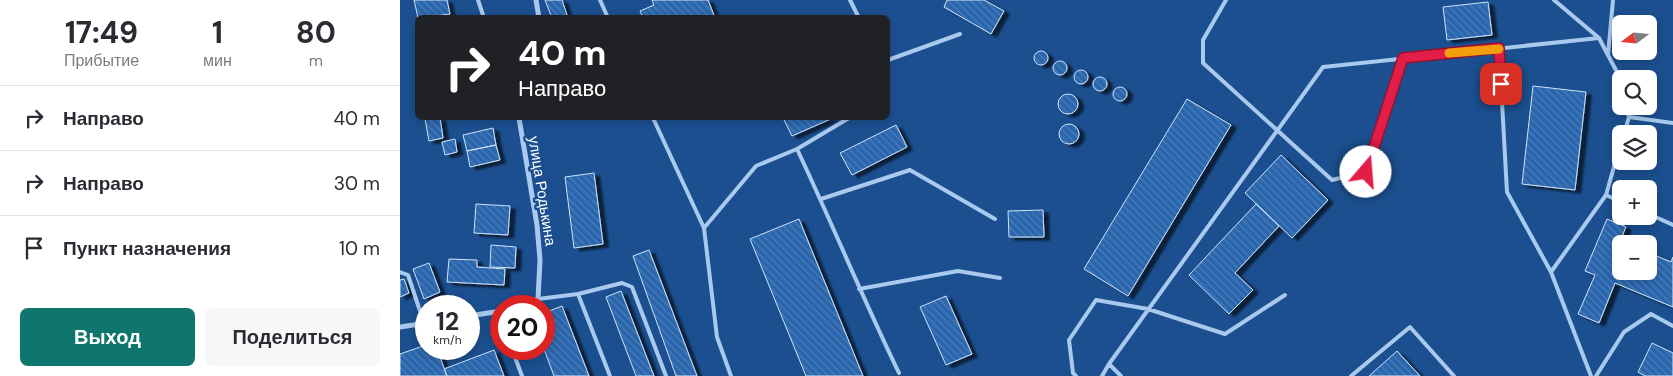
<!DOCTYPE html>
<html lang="ru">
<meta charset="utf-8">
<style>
:root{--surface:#fff;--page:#f7f7f7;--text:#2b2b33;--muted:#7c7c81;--line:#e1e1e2;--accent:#0f766e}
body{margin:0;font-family:"DM Sans",sans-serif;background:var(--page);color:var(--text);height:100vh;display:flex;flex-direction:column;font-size:19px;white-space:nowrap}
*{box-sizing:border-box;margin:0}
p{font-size:16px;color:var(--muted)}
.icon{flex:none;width:28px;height:28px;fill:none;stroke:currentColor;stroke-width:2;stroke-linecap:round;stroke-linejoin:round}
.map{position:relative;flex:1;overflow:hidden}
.side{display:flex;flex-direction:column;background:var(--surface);width:400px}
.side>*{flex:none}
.top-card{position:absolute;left:15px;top:15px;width:475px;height:105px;border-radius:8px;box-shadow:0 2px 8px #0003;background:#202124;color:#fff;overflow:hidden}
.needle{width:32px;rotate:254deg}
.tools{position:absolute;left:1212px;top:15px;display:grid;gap:10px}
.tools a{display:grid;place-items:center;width:45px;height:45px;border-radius:8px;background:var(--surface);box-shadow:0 2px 8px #0003;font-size:25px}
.speed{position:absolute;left:15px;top:295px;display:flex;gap:10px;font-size:25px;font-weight:700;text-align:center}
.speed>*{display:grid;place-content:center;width:65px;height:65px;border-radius:50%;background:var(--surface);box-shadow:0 2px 8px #0003;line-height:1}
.speed small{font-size:12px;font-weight:400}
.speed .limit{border:8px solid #d22;background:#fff;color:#111}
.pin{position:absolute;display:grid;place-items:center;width:42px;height:42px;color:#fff;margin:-21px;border-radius:10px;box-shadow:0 2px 8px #0006}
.me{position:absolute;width:55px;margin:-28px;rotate:18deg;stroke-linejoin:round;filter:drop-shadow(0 0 4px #0008)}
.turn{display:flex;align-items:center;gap:18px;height:105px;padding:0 20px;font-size:22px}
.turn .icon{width:65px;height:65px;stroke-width:2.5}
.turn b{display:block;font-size:35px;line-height:42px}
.eta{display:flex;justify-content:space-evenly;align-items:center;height:85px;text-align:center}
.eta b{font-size:30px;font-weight:700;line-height:35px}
.cta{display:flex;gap:10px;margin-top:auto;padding:10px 20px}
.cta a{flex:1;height:58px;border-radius:8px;background:var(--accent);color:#fff;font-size:20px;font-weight:700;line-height:58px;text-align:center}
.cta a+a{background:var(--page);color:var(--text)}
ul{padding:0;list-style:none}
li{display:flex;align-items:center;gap:15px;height:65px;padding:0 20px;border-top:1px solid var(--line)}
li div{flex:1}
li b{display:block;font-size:19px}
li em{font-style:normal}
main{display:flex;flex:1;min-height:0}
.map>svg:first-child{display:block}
.building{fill:url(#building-back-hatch);stroke:#cfe3fa;filter:url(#shadow)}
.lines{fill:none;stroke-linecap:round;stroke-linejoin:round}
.service{stroke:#a9c9ee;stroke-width:4}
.minor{stroke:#a9c9ee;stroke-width:5}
.route-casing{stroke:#92132f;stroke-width:12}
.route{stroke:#e11d48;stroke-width:9}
.slow{stroke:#f59e0b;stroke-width:9}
.labels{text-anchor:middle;stroke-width:5;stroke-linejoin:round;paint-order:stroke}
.street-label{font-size:15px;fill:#fff;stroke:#1b4f8f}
</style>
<main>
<section class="side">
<div class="eta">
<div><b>17:49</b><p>Прибытие</p></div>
<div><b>1</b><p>мин</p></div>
<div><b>80</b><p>m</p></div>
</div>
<ul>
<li><svg class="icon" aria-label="right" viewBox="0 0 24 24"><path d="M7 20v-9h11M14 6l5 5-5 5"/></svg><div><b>Направо</b></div><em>40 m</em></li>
<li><svg class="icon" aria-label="right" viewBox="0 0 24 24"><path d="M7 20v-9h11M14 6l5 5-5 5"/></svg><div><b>Направо</b></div><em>30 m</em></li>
<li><svg class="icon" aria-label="arrive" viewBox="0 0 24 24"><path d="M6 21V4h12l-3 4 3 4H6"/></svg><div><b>Пункт назначения</b></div><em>10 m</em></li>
</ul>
<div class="cta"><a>Выход</a><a>Поделиться</a></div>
</section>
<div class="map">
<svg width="1273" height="376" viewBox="0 0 1273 376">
<defs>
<pattern id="building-back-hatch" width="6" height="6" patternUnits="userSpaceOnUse" patternTransform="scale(1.25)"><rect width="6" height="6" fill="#2a66ad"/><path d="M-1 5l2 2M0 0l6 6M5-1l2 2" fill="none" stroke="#4a7db9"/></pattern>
<filter id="shadow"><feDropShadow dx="5.5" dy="3" stdDeviation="1" flood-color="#0009"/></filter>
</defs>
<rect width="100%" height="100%" fill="#1b4f8f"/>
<path class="building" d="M14,0H47L50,14L18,18Z
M145,0H162L168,18H152Z
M252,0H308L315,18H243L240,11L254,5Z
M547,0H584L604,11L591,34L544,7Z
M1088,2L1092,35L1047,40L1043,7Z
M634 58a7 7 0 1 1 14 0a7 7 0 1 1-14 0Z
M653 68a7 7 0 1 1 14 0a7 7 0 1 1-14 0Z
M674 77a7 7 0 1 1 14 0a7 7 0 1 1-14 0Z
M693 84a7 7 0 1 1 14 0a7 7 0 1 1-14 0Z
M1133,86L1186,92L1175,190L1122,184Z
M713 94a7 7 0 1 1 14 0a7 7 0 1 1-14 0Z
M658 104a10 10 0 1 1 20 0a10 10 0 1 1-20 0Z
M787,99L831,125L728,296L684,269Z
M40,118L43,138L29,141L25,119Z
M383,118H433L392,136Z
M659 134a10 10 0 1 1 20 0a10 10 0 1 1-20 0Z
M496,125L507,147L452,175L440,153Z
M93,128L96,145L67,151L63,135Z
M55,139L57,152L45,155L42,142Z
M96,145L100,160L70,167L67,151Z
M881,155L928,200L892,238L845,193Z
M194,173L203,244L174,248L165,177Z
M76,204L110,206L108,235L74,233Z
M856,204L879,226L835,273L853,290L829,314L789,275Z
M643,210L644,237H609L608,211Z
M399,219L463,376H406L350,239Z
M1207,219L1226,227L1220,241L1225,244H1221V271H1249V253L1271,262L1273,257V307L1215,283L1199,323L1178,314L1195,275L1185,271Z
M91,245L116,247L115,268L90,267Z
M249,250L297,376H276L233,256Z
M49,259L77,260V267L105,269L104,285L47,282Z
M29,263L40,292L24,299L13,269Z
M4,279L9,293L0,297V280Z
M221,291L254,376H236L206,297Z
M546,296L572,354L546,365L520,307Z
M162,306L189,376H154L144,349V313Z
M1252,343L1273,353V376H1245L1238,372Z
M26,345V349H37L47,376H0V354Z
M94,350L104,376H47L44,369Z
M997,351L1020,376H969Z"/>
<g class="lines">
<path class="service" d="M78,0L84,18
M200,0L208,18
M450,0L459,18
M826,0L803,40V63L932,180L966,172L1003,58
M1154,0L1199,38L1219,76L1221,87
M1099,48L1107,192L1151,272
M1208,55L1213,0
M488,60L560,34
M1229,117L1273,123
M253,118L304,228L317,337L331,376
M1224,134L1229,117L1226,106
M397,149C432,223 463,299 499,373
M1206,195L1221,202
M421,199L510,170L595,219
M1249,214L1273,225
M304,228L356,166L397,149L449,118
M0,272L8,275L24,323
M459,289L558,271L600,278
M178,294L222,283L232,287L266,376
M138,299L178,294L210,376
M98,311L101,320
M112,349L122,376
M676,376L673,373L669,340L696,300L748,309L825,334L885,295
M702,376L709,364
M721,376L709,364L923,67L1199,38
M951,376L1010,327L1054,376
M1191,376L1151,272L1206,195L1221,142
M1196,376L1224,332L1251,314L1273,326"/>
<path class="minor" d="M136,0L139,18
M115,306L138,299L140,260L137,225L119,118
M69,316L101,311
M0,327L26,323"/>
</g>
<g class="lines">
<defs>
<path id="route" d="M966,172L1003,58L1099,48L1101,84"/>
</defs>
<use href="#route" class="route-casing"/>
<use href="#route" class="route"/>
<path class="slow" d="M1049,53L1099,49"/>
</g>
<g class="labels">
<g class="street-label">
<text transform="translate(142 191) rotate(81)" y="5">улица Родькина</text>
</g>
</g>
</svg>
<div class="tools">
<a><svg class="needle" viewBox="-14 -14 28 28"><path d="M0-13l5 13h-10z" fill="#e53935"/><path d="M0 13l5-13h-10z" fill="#7c7c81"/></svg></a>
<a><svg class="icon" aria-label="search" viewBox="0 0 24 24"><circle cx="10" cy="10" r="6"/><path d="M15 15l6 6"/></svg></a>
<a><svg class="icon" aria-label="layers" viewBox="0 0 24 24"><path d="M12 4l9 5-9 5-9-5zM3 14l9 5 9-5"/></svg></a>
<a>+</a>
<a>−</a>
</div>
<div class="speed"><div>12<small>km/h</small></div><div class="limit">20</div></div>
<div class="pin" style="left:1101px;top:84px;background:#d93025"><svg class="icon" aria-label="arrive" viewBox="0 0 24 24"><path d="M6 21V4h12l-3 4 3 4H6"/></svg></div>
<svg class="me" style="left:966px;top:172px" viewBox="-20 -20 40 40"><circle r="19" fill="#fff"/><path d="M0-13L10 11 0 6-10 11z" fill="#e11d48"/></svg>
<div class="top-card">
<div class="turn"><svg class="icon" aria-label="right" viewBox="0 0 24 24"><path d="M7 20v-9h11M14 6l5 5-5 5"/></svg><div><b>40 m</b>Направо</div></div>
</div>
</div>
</main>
